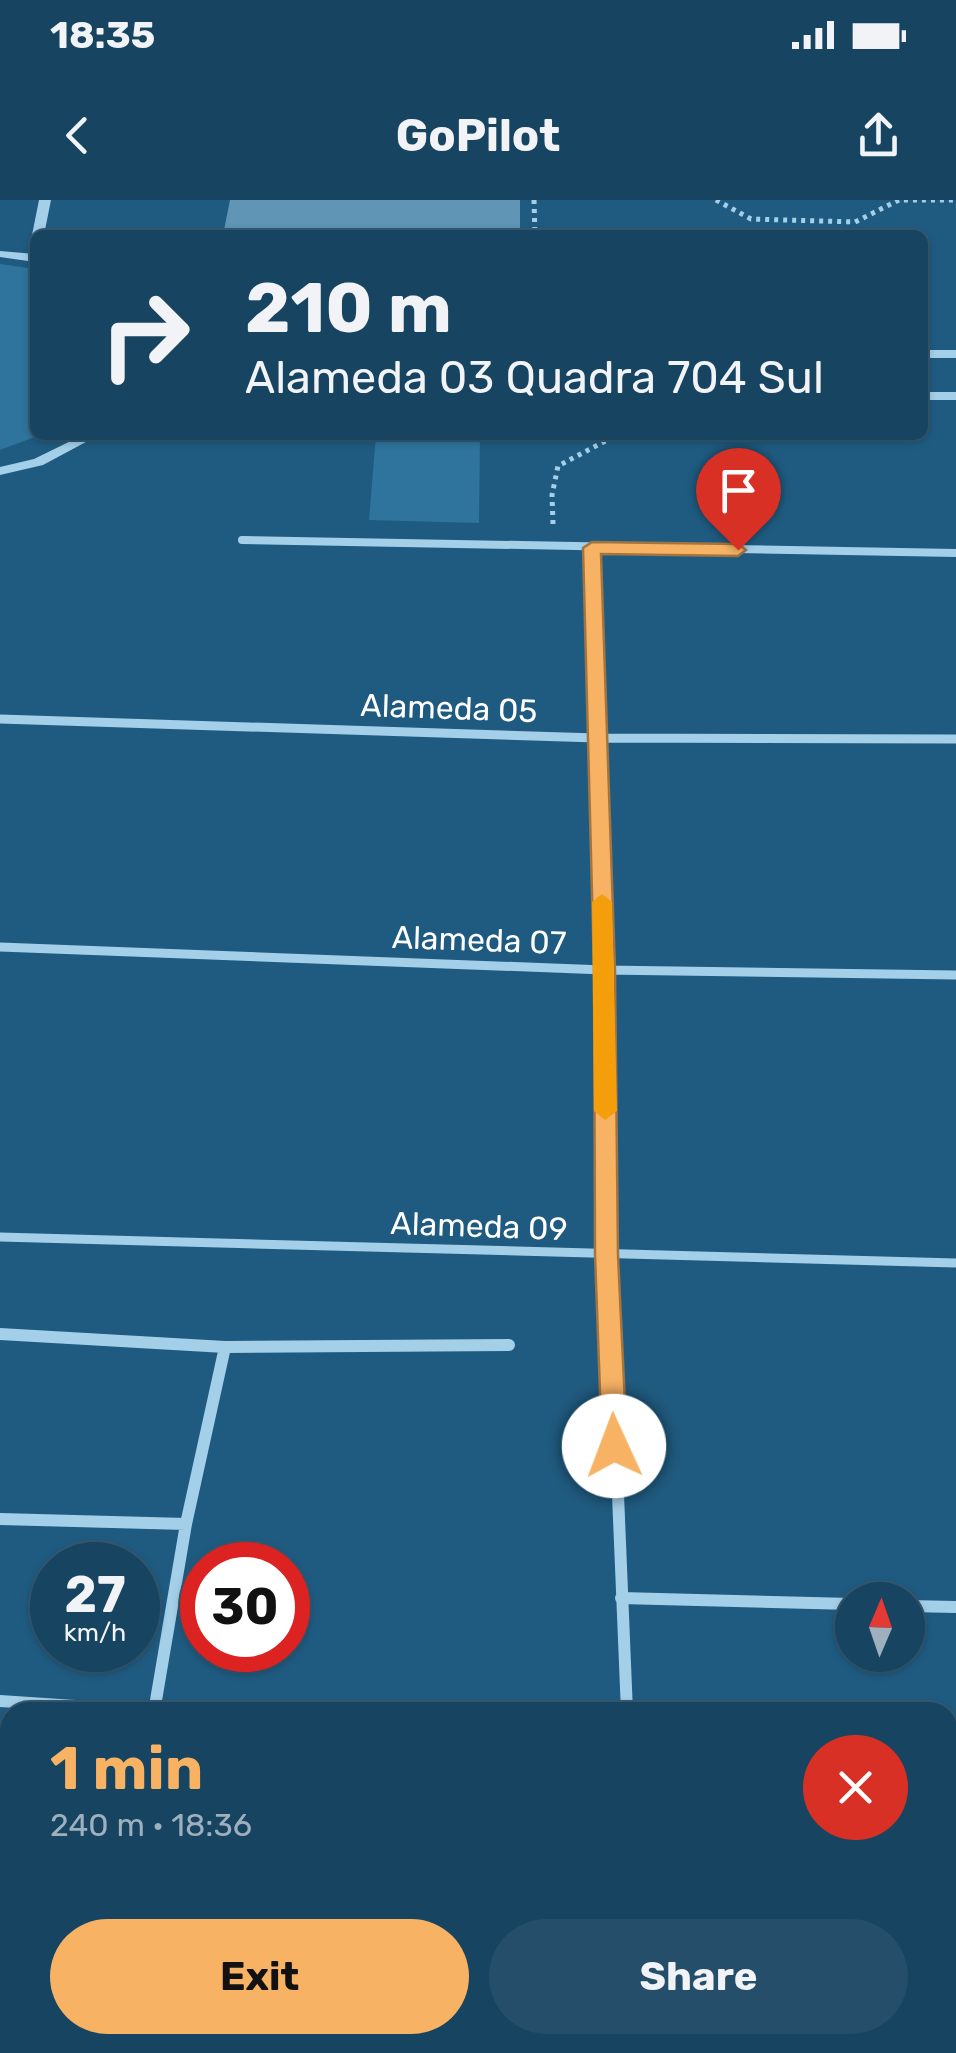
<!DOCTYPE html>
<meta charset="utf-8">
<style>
:root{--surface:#174460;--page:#244e69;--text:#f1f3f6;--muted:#9eb0bd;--line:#365c75;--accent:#f7b264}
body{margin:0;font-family:Rubik,sans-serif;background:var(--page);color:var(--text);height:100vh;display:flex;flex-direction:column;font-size:38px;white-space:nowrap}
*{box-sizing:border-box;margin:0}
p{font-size:32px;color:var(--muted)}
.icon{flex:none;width:55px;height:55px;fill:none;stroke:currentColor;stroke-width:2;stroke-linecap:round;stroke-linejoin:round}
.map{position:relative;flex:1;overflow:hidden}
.details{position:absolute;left:0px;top:1502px;width:958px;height:352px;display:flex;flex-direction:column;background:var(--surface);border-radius:30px 30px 0 0;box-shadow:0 2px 8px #0004,0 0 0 2px var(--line)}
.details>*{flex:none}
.top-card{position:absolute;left:30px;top:30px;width:898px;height:210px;border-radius:15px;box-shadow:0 2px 8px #0004,0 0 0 2px var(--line);background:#174460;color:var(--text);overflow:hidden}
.needle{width:65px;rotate:2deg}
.controls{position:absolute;left:835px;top:1382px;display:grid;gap:20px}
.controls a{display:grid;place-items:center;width:90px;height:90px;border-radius:50%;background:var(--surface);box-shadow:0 2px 8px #0004,0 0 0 2px var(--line);font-size:50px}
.speed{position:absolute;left:30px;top:1342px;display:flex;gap:20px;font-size:50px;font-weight:700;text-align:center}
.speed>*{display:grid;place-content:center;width:130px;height:130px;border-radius:50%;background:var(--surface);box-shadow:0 2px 8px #0004,0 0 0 2px var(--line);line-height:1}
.speed small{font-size:25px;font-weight:400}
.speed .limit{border:15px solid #d22;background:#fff;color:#111}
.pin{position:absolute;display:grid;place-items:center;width:85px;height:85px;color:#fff;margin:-102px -42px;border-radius:50% 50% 50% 0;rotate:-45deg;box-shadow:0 0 10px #0007}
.pin .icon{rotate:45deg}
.me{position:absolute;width:110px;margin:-55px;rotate:358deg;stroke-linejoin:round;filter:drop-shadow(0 0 8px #0008)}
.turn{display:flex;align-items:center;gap:35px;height:210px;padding:0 50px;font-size:45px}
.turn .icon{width:130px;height:130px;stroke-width:2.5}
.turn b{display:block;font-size:70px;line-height:85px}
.round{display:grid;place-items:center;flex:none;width:105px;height:105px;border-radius:52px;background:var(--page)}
.summary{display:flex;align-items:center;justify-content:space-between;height:170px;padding:0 50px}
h1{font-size:60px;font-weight:700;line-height:75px;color:var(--accent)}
.action{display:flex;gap:20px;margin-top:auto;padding:20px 50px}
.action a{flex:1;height:115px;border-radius:60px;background:var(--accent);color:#111;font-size:40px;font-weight:700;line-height:115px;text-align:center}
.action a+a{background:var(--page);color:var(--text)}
.status{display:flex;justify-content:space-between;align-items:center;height:70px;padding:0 50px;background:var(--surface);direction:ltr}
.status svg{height:28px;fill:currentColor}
header{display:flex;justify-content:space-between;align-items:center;height:130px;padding:0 50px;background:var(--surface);font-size:45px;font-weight:700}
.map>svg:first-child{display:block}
.green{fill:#2f749d}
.building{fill:#6095b5}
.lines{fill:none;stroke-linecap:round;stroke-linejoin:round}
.path{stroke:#a4cfe8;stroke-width:5;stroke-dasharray:4 5;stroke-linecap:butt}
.minor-far2{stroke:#a4cfe8;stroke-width:8}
.minor-far1{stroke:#a4cfe8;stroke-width:9}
.minor{stroke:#a4cfe8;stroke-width:12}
.tertiary{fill:#a4cfe8;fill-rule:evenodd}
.route{fill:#f7b264;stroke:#a17441;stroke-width:2.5}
.slow{fill:#f59e0b}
.labels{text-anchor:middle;stroke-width:10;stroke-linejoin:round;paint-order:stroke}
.street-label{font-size:32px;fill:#fff;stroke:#1f5b80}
</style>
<div class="status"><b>18:35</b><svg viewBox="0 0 49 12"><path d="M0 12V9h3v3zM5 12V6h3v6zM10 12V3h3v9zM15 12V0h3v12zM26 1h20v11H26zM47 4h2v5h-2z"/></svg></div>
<header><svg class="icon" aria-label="back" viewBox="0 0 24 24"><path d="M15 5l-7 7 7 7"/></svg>GoPilot<svg class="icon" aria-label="share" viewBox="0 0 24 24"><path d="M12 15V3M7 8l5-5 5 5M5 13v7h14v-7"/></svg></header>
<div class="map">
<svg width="956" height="1853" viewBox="0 0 956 1853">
<rect width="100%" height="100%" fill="#1f5b80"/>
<path class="green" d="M0,64L35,69V235H40L0,250Z
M376,235H480L479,323L369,320Z"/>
<path class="building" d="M230,0H520V35H223Z"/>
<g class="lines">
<path class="path" d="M534,0L535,35
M716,0L751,19L855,22L899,0H956
M553,324L552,295L558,266L611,238"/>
<path class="minor-far2" d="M242,340L956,353
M592,348L595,474"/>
<path class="minor-far1" d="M595,472L609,1079
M0,519L597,538L956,539
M0,747L604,770L956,775
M0,1037L956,1063"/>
<path class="minor" d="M609,1077L627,1512
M0,1134L225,1147L509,1145
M0,1319L186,1324
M621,1398L852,1404
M908,1406L956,1407
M0,1501L165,1512
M154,1512L186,1324L225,1147
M948,1746L956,1742
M0,1777L10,1778
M644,1845V1853
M908,1845V1853"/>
<path class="tertiary" d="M39,0H51L44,35H35V38L32,35Z
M0,51L35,54V62L0,57Z
M922,150H956V158H922Z
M922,192H956V200H922Z
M83,235H99L43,265L0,275V267L34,259Z"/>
</g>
<path class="route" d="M592,342L738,344L746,350L738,356L601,354L615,770L618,1055L627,1246L624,1254L614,1258L605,1254L602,1246L595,1055L594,770L583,348Z"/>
<path class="slow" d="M602,694L612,702L617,911L605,920L594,911L592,702Z"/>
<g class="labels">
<g class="street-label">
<text transform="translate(449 508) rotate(2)" y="11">Alameda 05</text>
<text transform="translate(479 740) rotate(2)" y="11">Alameda 07</text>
<text transform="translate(479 1026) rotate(2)" y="11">Alameda 09</text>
</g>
</g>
</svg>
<div class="controls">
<a><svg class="needle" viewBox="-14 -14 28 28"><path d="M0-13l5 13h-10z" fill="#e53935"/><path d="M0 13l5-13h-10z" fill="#9eb0bd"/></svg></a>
</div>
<div class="speed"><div>27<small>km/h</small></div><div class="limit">30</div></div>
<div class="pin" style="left:738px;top:350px;background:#d93025"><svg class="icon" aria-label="arrive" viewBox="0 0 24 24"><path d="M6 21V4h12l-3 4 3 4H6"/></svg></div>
<svg class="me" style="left:614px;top:1246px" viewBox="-20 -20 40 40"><circle r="19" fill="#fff"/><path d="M0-13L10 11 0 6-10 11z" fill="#f7b264"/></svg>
<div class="top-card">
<div class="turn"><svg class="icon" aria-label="right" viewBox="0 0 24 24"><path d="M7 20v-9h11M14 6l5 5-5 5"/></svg><div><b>210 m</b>Alameda 03 Quadra 704 Sul</div></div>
</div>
<section class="details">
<div class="summary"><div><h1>1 min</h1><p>240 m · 18:36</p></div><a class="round" style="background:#d93025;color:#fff"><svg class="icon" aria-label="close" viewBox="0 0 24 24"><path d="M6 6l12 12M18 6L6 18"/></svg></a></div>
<div class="action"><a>Exit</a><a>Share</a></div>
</section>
</div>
